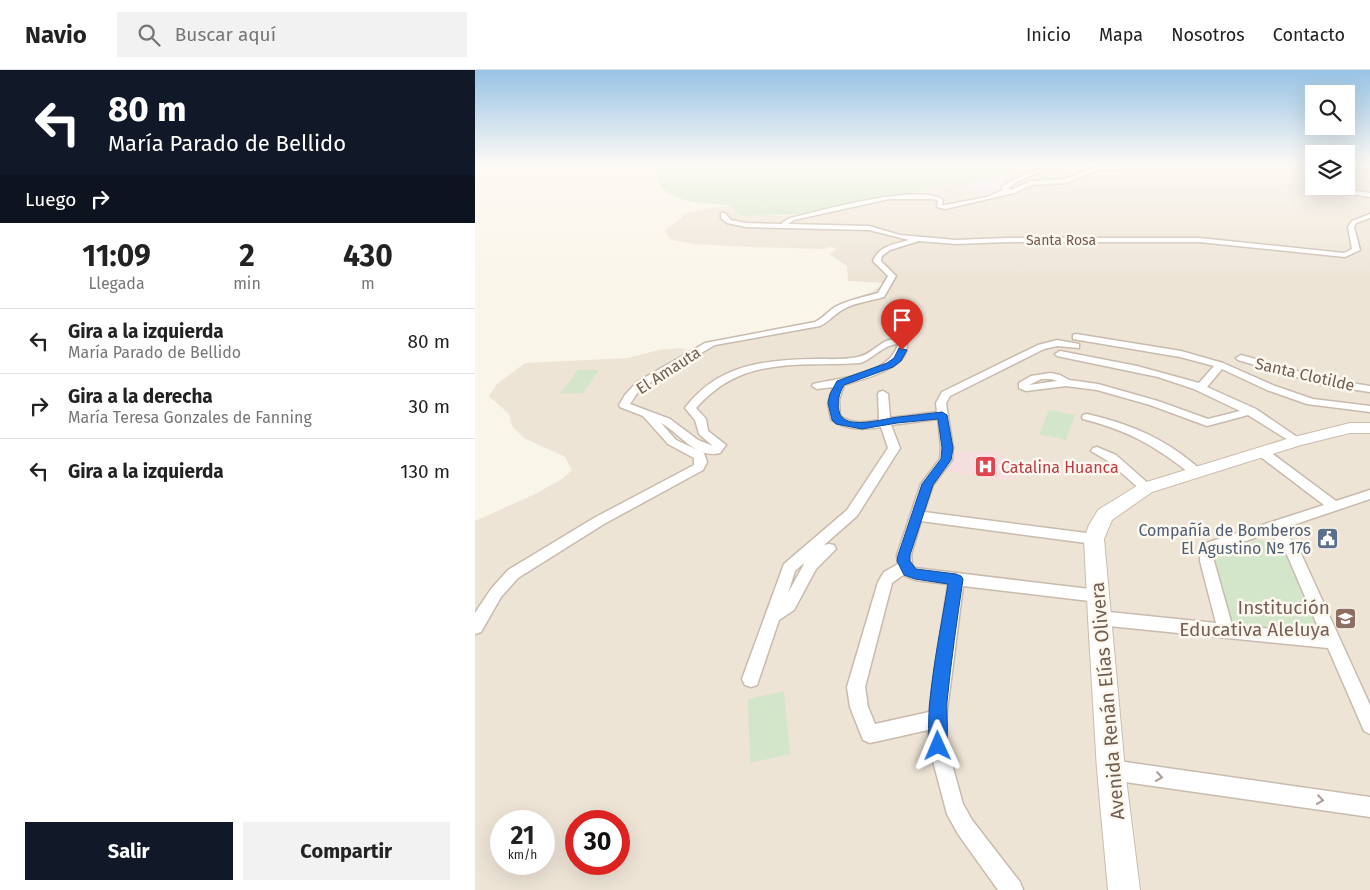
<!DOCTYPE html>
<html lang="es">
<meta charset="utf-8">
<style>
:root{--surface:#fff;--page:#f2f2f2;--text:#222;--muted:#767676;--line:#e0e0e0;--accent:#111827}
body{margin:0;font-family:"Fira Sans",sans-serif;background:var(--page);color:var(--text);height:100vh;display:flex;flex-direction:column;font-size:19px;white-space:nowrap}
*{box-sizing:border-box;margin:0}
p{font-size:16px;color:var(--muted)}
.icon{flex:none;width:28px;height:28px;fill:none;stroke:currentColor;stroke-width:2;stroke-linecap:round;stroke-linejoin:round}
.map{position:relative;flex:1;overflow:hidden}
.sheet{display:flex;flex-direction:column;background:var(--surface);width:475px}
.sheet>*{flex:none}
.hud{background:#111827;color:#fff;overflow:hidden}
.fabs{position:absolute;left:830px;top:15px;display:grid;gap:10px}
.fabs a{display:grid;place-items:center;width:50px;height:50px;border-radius:0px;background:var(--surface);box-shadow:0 5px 20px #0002;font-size:25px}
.speed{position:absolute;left:15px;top:740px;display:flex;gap:10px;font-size:25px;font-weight:700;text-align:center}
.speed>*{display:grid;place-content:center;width:65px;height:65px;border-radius:50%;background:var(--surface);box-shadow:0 5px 20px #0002;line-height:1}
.speed small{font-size:12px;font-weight:400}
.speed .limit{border:8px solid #d22;background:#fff;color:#111}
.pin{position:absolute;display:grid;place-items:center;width:42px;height:42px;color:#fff;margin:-51px -21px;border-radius:50% 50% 50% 0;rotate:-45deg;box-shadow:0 0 5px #0007}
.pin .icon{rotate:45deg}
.me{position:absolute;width:55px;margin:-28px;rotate:359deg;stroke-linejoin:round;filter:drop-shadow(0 0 4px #0008)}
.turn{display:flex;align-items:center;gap:18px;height:105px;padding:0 25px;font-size:22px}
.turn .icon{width:65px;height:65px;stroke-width:2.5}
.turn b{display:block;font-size:35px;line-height:42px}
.then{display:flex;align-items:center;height:48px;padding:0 25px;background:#0003;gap:10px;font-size:19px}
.eta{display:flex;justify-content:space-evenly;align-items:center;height:85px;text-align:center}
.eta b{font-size:30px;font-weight:700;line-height:35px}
.primary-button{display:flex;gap:10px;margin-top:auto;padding:10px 25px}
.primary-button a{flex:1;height:58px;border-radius:0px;background:var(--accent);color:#fff;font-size:20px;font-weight:700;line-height:58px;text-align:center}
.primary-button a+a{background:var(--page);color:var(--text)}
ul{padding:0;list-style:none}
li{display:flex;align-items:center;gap:15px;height:65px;padding:0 25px;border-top:1px solid var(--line)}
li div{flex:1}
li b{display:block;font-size:19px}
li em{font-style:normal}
header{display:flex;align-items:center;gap:30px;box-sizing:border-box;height:70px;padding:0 25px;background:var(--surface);border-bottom:1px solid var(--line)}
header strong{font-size:24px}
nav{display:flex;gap:28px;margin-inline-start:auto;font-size:18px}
.search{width:350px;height:45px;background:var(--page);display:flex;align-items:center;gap:12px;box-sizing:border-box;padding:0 18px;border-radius:0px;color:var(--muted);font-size:19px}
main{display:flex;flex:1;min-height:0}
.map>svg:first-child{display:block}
.residential{fill:#ede4d6;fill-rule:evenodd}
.education{fill:#f1e6f6}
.medical{fill:#f6dedf}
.green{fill:#d3e6c9}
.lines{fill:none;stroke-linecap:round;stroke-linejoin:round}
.street-casing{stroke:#c8bbae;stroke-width:3}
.secondary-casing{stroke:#cbbcac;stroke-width:2}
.street{fill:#fff;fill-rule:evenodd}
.secondary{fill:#fff;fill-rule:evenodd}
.oneway{stroke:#aa9e96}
.route{fill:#1a73e8;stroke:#114b97}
.labels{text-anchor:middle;stroke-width:5;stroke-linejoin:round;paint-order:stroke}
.far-street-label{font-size:14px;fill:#715e50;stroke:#fdf8ef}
.street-label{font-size:16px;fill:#715e50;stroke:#fdf8ef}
.health-label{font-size:16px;fill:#be3a42;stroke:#fdf8ef;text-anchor:start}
.service-label{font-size:16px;fill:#4e5e75;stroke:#fdf8ef;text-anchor:end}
.near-education-label{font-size:19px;fill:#785e54;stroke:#fdf8ef;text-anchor:end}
.near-street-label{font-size:19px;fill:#715e50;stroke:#fdf8ef}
</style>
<header>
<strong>Navio</strong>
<div class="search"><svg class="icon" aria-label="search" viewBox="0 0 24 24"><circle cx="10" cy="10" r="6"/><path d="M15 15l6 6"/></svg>Buscar aquí</div>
<nav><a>Inicio</a><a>Mapa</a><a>Nosotros</a><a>Contacto</a></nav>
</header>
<main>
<section class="sheet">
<div class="hud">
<div class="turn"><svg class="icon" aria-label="left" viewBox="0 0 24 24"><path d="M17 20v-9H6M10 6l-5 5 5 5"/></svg><div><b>80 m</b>María Parado de Bellido</div></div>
<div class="then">Luego<svg class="icon" aria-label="right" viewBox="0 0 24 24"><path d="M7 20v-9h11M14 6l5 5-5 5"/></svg></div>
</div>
<div class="eta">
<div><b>11:09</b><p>Llegada</p></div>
<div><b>2</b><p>min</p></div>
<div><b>430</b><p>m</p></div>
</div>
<ul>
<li><svg class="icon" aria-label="left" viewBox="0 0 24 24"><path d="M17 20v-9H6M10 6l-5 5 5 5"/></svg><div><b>Gira a la izquierda</b><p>María Parado de Bellido</p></div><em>80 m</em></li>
<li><svg class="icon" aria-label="right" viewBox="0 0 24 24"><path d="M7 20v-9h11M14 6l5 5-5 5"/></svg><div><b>Gira a la derecha</b><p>María Teresa Gonzales de Fanning</p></div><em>30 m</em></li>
<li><svg class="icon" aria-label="left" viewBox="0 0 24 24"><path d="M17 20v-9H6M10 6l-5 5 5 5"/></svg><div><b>Gira a la izquierda</b></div><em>130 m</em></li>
</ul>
<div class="primary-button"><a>Salir</a><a>Compartir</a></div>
</section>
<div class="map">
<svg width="895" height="820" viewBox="0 0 895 820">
<rect width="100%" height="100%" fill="#faf5e9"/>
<path class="residential" d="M535,95H839V116H871V95H895V820H0V451L60,424L87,409L97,400L90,387L49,368L37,356L34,344L14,326L22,314L50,293L152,288L184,280L205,278L215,280L240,270L340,251L355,239L396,222L410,213L373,211L372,196L354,184L362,179L355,177L346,179L275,177L219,174L197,170L192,165L190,160L207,148L209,143L255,135L261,143L306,146L325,144L386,131L430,125L469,113L485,117L498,112L505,111L532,99ZM26,751H69V794H26ZM101,751H144V794H101Z"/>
<path class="education" d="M527,104L536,106L531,109L535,111L517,123L490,116Z"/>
<path class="medical" d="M523,381L547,398L535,411L473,402L477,395L475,383Z"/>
<path class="green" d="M185,95H535L526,104L485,117L469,113L430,125L386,131L325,144L267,146L261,143L255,135C234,133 193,135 183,111Z
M103,300H124L108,323L85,324Z
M574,340L600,345L591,370L564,364Z
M783,470L799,473L812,482L846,566L758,559L739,488L743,481L747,479Z
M309,621L315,684L275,693L273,629Z"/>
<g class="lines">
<defs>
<path id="street" d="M576,95H582L543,111L533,118L536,120L556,111L590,109L621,97L654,95L645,100H622L591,113L557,115L539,123L470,139L462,137L463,131L459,129H414L319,150L313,154L394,156L425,165L481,170L532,168H724L869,183L877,179L873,157L877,151L895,144V148L881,153L879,157L885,180L870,187L724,172H532L481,174L444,171L415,180L407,186L406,191L421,206L409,227C395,231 376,233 364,242C357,247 353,252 345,256L240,275L176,312L163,322L155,334L195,349L223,370L238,376L224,364L220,350L210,338C243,294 289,290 340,289C354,289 369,290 383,287C402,283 407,263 431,271C439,298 387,309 369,315L364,330L365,346C378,354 390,353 404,350L403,324L404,322L408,321L413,324L415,348L462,342L461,333L467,322L563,275L582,270L604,274V278L582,276L569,279L475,326L471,333L478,378L477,390L458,415L449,442L619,464L624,465L626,469L624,473L619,474L446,451L436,485L437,495L440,498L623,520L628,522L631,526L628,530L623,532L488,516L471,649L472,676L488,734L497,750L545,812L548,820H523L483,764L472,744L454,676L453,660L395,673L388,670L375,637L372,617L403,512L409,502L423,494L422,485L446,414L465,389L466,378L463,349L416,355L425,378L382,446L349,475L354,474L359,475L361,479L341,499L319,540L304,550L282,615L276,617L270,615L267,609L309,494L372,440L413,378L406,357C388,360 372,360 356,350L353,333L358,317L342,319L337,316L338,314C364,308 415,305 423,274C409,274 398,289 385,293C321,297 268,285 221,338L231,349L233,361L251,375L245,383C220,389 205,363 186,353L201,370L229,383L232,392L228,400L129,454L43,508L26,527L6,562L0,564V543L16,519L33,500L119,448L219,395V388L193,374L168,346L145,337L144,335L150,325L162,312L230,273L340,252C348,248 352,242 360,237C373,230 389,227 403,223L413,206L398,191C404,176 419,174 434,170L394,160L271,157L252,153L246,148V143H250L256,150L271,153L307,154L308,152L315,148C349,140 438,114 468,129L467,135H470L512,127L528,120L527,117L539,109ZM329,493L328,496L313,523L320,501ZM428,505L440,510L473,514L454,642L400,654L393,637L390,617L417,513Z
M852,116L895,123V127L868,123Z
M601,264L706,281L748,293L800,316L838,329L895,336V342L832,334L792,320L747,299L732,317L781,339L825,369L827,371L825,373L821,375L773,345L732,356L675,335L622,320L591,316L551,321L544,318V313L556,306L576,303L585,305L594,310L623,314L683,331L733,349L765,341L719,319L683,307L582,286L580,284L585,281L662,296L724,313L739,296L705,287L598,269V265ZM566,309H576L582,311L554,315Z
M766,285L850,309L895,316V322L849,315L763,290L761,288Z
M612,344C647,352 677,363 706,384C713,390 722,395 727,402L721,406L717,405C679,375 654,361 608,349L607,347L608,345Z
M622,377L641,385L675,415L677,418L675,421H667L633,391L616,381L618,378Z
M787,378L791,379L861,431L895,420V429L806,459L823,477L895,635V664L889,661L853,578L624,555L618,553L616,548L618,543L624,541L741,553L725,491V484L731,473L849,435L783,385L781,382L783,379ZM794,463L810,480L846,564L757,555L739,491L741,481Z
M636,690L895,727V747L636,710L629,707L626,700L629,693Z"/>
<path id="secondary" d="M875,353H895V363H875L826,375L677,422L637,450L629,469L650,700L665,820H633L622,700L613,548L609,469L614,455L623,440L665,414L815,368Z"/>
</defs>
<use href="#street" class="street-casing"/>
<use href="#secondary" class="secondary-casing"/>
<use href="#street" class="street"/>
<use href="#secondary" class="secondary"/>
</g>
<defs><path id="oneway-chevron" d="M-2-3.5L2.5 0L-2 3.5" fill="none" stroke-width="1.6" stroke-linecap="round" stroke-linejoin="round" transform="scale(1.25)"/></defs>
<g class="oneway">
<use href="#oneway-chevron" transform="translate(684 707) rotate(8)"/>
<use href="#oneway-chevron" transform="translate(845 730) rotate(8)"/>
</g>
<linearGradient id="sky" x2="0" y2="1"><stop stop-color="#98c3e5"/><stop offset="0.45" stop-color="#fdfaf5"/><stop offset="1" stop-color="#fdfaf5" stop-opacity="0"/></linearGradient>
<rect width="895" height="210" fill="url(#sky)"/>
<path class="route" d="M424,278L432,280L426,291L418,297L369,315C364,324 362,331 364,341C368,362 410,348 424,347C438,345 453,344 467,342L472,345L478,378L476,390L458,415L435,485V491L441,499L481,504L486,506L488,509C482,550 476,591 472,632C471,647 475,668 469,681L463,684L457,681C445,654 468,548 473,514L440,509L429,505L422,491L423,485L447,414L466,389L467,378L463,349L422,353L387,359L361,354L357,350L353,333L355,324L362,311L412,293L419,288Z"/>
<defs>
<symbol id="hospital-square" viewBox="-11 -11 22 22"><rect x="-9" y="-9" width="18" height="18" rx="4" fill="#e0444e" stroke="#fdf8ef"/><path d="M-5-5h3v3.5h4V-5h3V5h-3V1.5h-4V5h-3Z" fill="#fff"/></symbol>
<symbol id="civic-square" viewBox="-11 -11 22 22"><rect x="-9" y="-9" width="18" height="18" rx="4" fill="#5c6f8a" stroke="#fdf8ef"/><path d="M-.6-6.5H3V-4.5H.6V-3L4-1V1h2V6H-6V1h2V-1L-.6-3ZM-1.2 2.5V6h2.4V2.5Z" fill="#fff"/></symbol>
<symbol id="school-square" viewBox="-11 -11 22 22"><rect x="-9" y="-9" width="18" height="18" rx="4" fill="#8d6e63" stroke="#fdf8ef"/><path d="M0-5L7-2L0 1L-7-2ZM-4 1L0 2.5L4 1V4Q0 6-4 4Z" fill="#fff"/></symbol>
</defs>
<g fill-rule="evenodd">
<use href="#hospital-square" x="498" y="384" width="25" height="25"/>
<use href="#civic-square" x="840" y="456" width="25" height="25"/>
<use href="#school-square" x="858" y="536" width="25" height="25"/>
</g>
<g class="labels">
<g class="far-street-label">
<text x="586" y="175">Santa Rosa</text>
</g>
<g class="street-label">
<text transform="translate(193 300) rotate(-33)" y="6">El Amauta</text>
<text transform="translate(830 304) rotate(13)" y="6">Santa Clotilde</text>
</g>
<g class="health-label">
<text x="526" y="403">Catalina Huanca</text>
</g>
<g class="service-label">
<text x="836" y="466">Compañía de Bomberos<tspan x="836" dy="18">El Agustino Nº 176</tspan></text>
</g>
<g class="near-education-label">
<text x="855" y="544">Institución<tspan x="855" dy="22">Educativa Aleluya</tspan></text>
</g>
<g class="near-street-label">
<text transform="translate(632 631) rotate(-95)" y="7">Avenida Renán Elías Olivera</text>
</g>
</g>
</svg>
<div class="fabs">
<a><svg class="icon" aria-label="search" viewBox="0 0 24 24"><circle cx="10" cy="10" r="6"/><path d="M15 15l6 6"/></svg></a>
<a><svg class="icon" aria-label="layers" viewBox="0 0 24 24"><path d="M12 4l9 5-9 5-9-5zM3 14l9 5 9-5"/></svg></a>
</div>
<div class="speed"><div>21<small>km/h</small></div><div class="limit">30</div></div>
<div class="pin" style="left:427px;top:280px;background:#d93025"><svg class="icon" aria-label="arrive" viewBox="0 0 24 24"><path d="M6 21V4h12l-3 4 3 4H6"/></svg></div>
<svg class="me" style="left:463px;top:676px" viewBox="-20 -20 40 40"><path d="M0-17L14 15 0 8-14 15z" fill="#1a73e8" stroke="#fff" stroke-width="4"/></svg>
</div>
</main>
